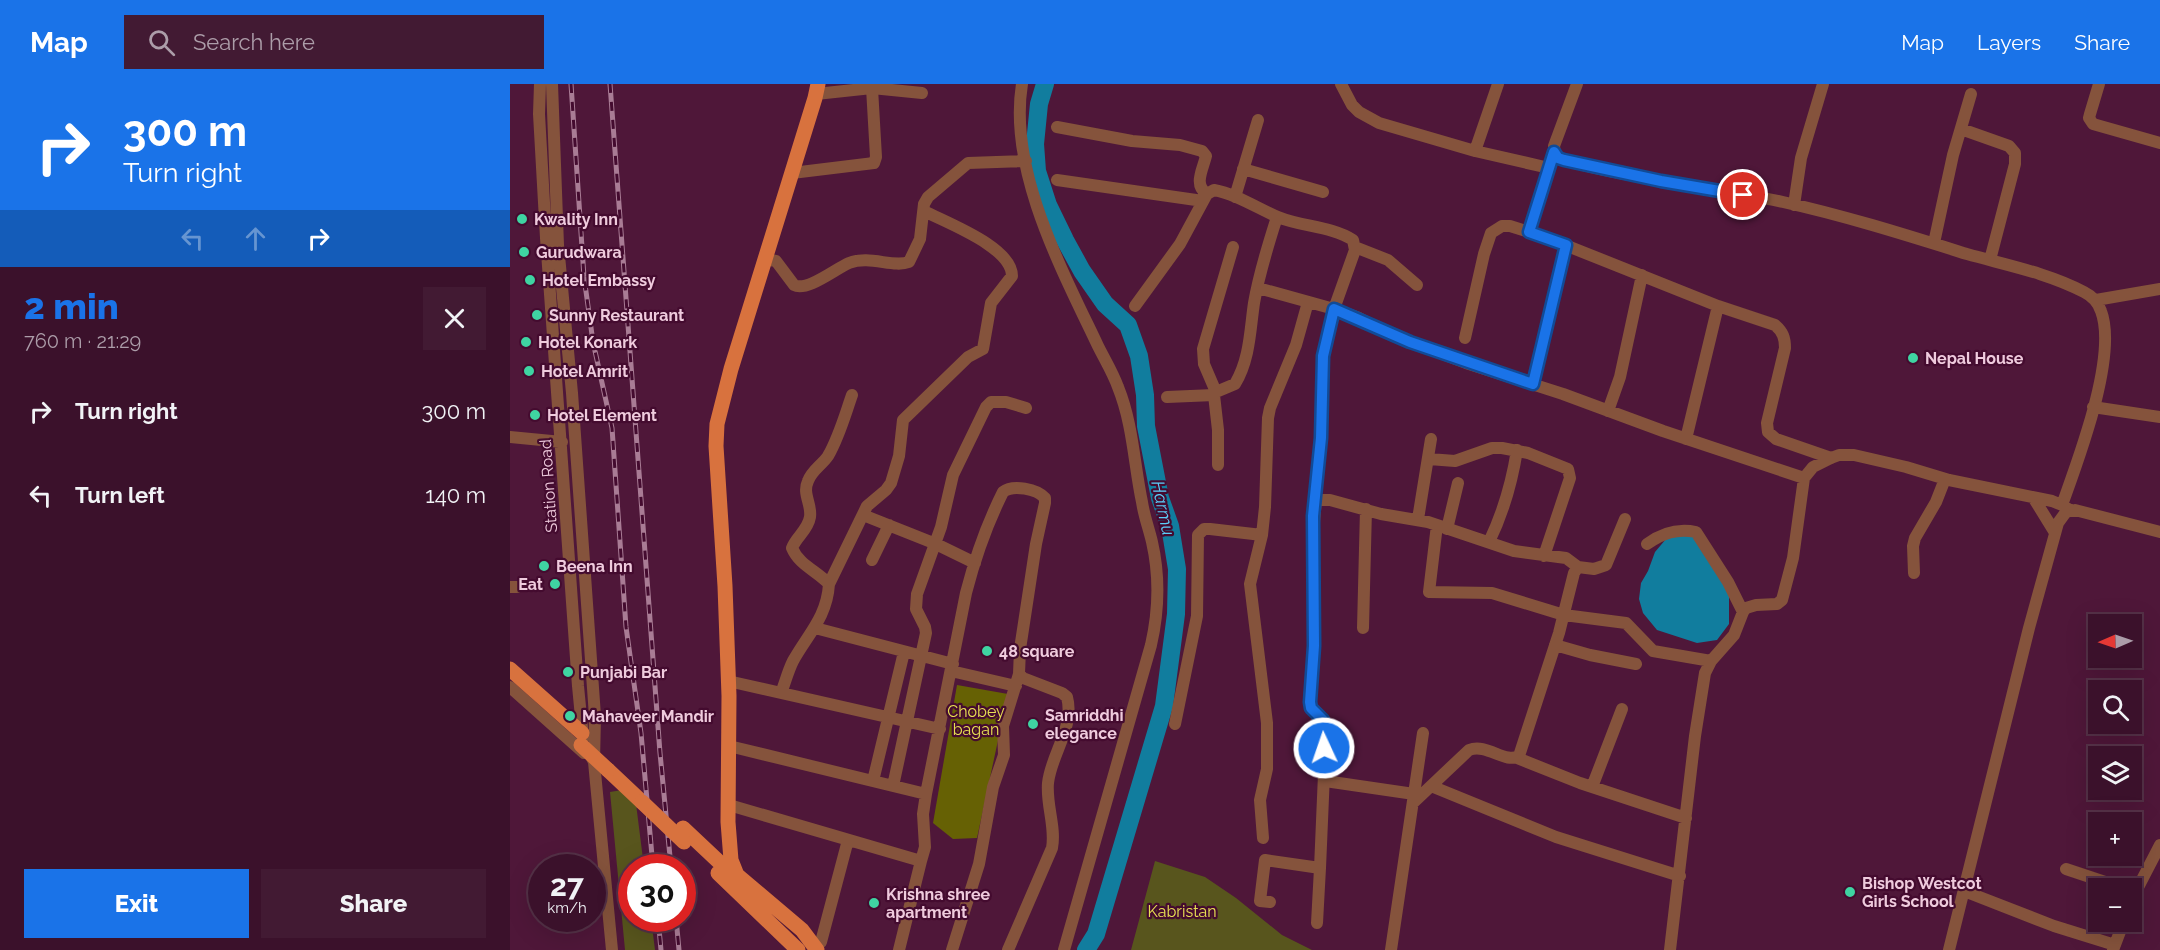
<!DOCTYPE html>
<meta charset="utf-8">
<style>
:root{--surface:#3b112b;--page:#421a33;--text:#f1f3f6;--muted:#ac9da9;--line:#543147;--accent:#1a73e8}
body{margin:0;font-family:Raleway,sans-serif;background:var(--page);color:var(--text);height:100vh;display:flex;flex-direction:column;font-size:22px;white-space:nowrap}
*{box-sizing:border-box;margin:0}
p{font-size:20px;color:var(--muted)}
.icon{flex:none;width:33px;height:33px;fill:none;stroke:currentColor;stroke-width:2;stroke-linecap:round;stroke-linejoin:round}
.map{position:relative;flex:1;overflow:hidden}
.sheet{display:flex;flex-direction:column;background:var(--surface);width:510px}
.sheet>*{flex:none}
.hud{background:#1a73e8;color:#fff;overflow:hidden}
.needle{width:39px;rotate:268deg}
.fabs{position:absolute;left:1578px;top:530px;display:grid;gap:12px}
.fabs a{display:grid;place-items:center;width:54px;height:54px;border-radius:0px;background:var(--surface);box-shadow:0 6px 24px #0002,0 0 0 2px var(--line);font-size:30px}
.speed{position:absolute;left:18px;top:770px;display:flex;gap:12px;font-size:30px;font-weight:700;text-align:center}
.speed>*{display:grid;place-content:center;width:78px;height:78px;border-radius:50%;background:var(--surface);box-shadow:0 6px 24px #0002,0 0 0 2px var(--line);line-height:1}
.speed small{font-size:15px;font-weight:400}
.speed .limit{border:9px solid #d22;background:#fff;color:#111}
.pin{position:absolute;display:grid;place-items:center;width:51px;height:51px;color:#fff;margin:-26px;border:3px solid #fff;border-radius:50%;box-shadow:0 2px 6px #0007}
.me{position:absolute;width:66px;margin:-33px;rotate:357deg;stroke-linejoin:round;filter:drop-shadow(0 0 4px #0008)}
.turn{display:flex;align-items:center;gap:21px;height:126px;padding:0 24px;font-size:27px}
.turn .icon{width:78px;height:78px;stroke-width:2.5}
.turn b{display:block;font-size:42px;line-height:51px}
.lanes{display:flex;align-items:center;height:57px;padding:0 24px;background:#0003;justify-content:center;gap:30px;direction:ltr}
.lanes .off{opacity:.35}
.round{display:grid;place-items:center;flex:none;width:63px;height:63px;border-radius:0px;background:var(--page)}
.head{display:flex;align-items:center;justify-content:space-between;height:102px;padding:0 24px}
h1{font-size:36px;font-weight:800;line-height:45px;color:var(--accent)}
.action{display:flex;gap:12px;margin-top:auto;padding:12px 24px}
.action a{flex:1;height:69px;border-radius:0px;background:var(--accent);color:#fff;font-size:24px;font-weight:800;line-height:69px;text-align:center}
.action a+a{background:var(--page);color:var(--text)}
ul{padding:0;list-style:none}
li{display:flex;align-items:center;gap:18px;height:84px;padding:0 24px}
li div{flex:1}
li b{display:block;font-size:22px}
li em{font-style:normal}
header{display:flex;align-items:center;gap:36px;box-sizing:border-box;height:84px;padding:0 30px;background:var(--accent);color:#fff}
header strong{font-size:28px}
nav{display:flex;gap:33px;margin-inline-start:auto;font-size:21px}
.search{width:420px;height:54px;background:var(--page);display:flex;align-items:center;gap:15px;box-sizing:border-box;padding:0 21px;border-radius:0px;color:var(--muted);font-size:22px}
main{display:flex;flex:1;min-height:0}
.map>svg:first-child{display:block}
.green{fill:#58551d}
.forest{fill:#666104}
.water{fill:#117d9e}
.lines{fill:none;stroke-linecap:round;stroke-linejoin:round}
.river{stroke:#117d9e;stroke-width:18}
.minor{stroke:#85533c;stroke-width:12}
.major{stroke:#d8723e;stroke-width:15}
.rail-casing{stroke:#a97c95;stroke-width:5}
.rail{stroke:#440b2f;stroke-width:3;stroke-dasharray:9;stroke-linecap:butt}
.major-bridge{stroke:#d8723e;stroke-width:15}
.route-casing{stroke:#114b97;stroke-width:15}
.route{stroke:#1a73e8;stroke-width:10}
.poi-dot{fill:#3fd4a2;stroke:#440b2f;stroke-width:2}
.labels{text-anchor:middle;stroke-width:4.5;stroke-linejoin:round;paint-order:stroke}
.poi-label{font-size:16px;font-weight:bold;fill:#efcbdd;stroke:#440b2f;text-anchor:start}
.street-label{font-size:16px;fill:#efcbdd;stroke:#440b2f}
.park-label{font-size:16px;fill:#e8e153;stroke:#440b2f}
.water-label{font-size:18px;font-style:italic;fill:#5ccef9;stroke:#440b2f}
</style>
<header>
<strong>Map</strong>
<div class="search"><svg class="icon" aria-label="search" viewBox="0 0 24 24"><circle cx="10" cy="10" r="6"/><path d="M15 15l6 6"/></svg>Search here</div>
<nav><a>Map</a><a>Layers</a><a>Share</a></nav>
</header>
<main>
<section class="sheet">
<div class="hud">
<div class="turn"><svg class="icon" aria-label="right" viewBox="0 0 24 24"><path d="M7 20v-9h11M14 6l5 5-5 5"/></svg><div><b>300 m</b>Turn right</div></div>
<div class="lanes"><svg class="icon off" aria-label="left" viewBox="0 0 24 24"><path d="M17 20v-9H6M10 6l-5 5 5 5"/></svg><svg class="icon off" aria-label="ahead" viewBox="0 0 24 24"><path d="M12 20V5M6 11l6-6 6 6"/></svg><svg class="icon" aria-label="right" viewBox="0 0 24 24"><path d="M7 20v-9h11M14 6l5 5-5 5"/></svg></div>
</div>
<div class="head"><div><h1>2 min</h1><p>760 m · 21:29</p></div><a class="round"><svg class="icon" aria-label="close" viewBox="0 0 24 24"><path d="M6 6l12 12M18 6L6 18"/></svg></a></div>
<ul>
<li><svg class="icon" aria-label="right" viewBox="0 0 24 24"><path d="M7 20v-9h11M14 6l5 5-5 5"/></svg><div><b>Turn right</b></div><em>300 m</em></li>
<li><svg class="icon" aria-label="left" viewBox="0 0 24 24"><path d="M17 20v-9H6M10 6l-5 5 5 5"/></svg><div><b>Turn left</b></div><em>140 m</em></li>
</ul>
<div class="action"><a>Exit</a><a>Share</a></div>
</section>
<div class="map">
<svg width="1650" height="866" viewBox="0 0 1650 866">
<rect width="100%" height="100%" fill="#4f1739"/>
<path class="green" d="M124,704L134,783H122V834H141L145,866H115L100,708Z
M645,777L695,793L726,814L772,851L802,866H621Z"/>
<path class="forest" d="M447,601L498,610L467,754L443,755L423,739Z"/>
<path class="water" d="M1174,448L1188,450L1219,506V540L1207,556L1187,559L1147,546L1133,529L1129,515L1131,499L1138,487L1145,468L1156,455Z"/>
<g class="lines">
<path class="river" d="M535,0L529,20L525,60L527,87L538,121L555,156L572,187L595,220L618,241L629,272L635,311L636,342L650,414L660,442L667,485L666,530L654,622L586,850L576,866"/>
<path class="minor" d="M30,0L29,30L36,154L68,602L73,654
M42,0L48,161L62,309L85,632L84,678
M512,0C498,86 552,186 588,262C595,276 603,289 608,303C623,340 624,380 632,418C634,432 639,445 642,458C650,493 649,526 641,561L554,866
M831,0L842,21L849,28L869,39L965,67L1039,84
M1067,0L1044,62L1045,71L1050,75C1123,96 1200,102 1273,118C1336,132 1396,151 1457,170C1496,181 1538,189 1574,208C1582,212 1588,218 1591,227C1608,272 1568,376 1552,421
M1589,0L1580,30L1579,34L1583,40L1650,59
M306,10L362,4
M547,43L622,57L670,61L692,67L696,72C693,85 683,101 697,110
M1451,45L1499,62L1505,69V80L1480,176
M965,67L988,0
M733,85L813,108
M282,89L364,79L366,73L362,4L412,9
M547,96L693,117
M725,113L748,36
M1284,121L1291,74L1313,0
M1019,148L1041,77
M1424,159L1443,71L1461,10
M845,163L878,176L907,201
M254,175L266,177L284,201C297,208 325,185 339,179C360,171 383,184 399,178L410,155L414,120L418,113L458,79L516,77
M748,204L824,225L849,234L882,251L956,279L1053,310L1153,347L1294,394
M1586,216L1650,205
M625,222L670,160L697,110L704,106C726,110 747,124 768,133C792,143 821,142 843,156L845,166L824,225L814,265L811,354L805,418
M955,254L974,170L981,149L992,142H1000L1035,153L1208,222L1265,241C1273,248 1275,254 1275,264L1257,339L1258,348L1266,355L1321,374
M1023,300L1056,161
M706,308L694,280L693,265L723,163
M657,313L704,311
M1583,323L1650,333
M1098,327L1110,293L1132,191
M0,353L52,358
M1176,355L1208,222
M919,375L945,377L982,364H992L1018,369L1058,385L1060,394L1034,472
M708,381V346L704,311L706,308L725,300C740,275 740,246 744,219C749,190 758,161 767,133
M1523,413L1544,447
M353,431L426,460L465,479
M908,435L921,355
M927,441L919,508L982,509L1054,531L1116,539L1143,567L1201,577
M937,445L948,399
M979,458C993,429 1002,398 1007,366
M1137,460C1152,449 1167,444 1186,448L1218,498L1233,528
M362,476L379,441
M1404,489L1403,462L1405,454L1426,418L1435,395
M319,500L357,422L376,406L381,399L389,372L393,336L458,273L473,265L481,219L502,192C502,163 437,139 414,127
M0,503H7
M305,544L443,580
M853,544L856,425
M1045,561L1080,571L1126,580
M441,587L506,602
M218,597L430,645
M0,603L74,669
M271,609C275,599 278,587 283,577C298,550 317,533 319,500C307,487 289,481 282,464C286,453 298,446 300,433C302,420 292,410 298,397C302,386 312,381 318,372C329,353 335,331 342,311
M665,640L687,532L688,451L694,445H700L752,451
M219,662L416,710
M80,670L84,678L102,866
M1007,674L1070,699L1176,734
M363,697L394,568
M383,702L416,549L415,543L406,525L407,510L431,443L443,391L476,323L481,318H496L516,324
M921,702L1046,753L1170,792
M1082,703L1112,625
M904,710L822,698L815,693C810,675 817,656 813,638C811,629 802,627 799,618L804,562L803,449L806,416H820L871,430L918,438L1004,467L1056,474L1068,483
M903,719L959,666C977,659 995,680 1009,672L1049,549L1064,489L1068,483L1084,485L1096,481L1115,435
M219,721L411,777L389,866
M753,754L750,716L757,685V639L740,500L752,451L755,423L758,334L760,324L786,261L798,218
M411,777L415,763L413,730L416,710L456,509C465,474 477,440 493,408C503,400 527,405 535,414V419L526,460L510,565L509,590L513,594L552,609L557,613C565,643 541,670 538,699C536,721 546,743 542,764L498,866
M1556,785L1613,804
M1454,807L1544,842L1605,861
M1622,815L1650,761
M760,818L750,817L755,776L810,784L814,690
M807,839L810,784
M311,858L338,756
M442,866L469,780L483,703L494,671L493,642L509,590
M881,866L913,649
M1160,866L1185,652L1195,589L1201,577L1224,551L1233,528L1236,524L1246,521L1267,520L1272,516L1283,474L1294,394L1303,383L1321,374L1329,371H1344L1396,383L1439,396L1542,417L1552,421L1560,426
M1439,866L1519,544L1548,439L1556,428L1565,426L1650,448
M1603,866L1614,837"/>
<path class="major" d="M0,585L72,649
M98,686L132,718
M173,744L224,792
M208,789L288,866
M307,866L292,846L227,791L221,776L218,738L219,612L215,502L206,362L207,340L221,285L305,14L308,0"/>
<defs>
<path id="rail" d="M61,0L74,193L83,258L102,344L116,543L131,649L143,783
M100,0L150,669L161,783
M148,834L151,866
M166,834L169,866"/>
</defs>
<use href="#rail" class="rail-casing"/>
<use href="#rail" class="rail"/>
<path class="major-bridge" d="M71,661L98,686
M132,718L174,758"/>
</g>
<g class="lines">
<defs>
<path id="route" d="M814,664L813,636L801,624L800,618L804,562L803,432L811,354L813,272L824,225L900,258L1023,300L1056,161L1019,148L1044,68L1048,74L1054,76L1151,97L1233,111"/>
</defs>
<use href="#route" class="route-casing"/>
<use href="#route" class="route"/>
</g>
<g class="poi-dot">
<circle cx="12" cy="135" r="6"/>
<circle cx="14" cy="168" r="6"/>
<circle cx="20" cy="196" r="6"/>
<circle cx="27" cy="231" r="6"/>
<circle cx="16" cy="258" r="6"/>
<circle cx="1403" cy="274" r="6"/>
<circle cx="19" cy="287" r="6"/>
<circle cx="25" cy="331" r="6"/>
<circle cx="34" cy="482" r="6"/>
<circle cx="45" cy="500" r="6"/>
<circle cx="477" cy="567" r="6"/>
<circle cx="58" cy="588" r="6"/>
<circle cx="60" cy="632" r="6"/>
<circle cx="523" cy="640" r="6"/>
<circle cx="1340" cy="808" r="6"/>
<circle cx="364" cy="819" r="6"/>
</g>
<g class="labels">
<g class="poi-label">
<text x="24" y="141">Kwality Inn</text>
<text x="26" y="174">Gurudwara</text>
<text x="32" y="202">Hotel Embassy</text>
<text x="39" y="237">Sunny Restaurant</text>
<text x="28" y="264">Hotel Konark</text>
<text x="1415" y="280">Nepal House</text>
<text x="31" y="293">Hotel Amrit</text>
<text x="37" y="337">Hotel Element</text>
<text x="46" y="488">Beena Inn</text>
<text x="33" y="506" text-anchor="end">Eat</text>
<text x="489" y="573">48 square</text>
<text x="70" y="594">Punjabi Bar</text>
<text x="535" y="637">Samriddhi<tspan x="535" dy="18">elegance</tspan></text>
<text x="72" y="638">Mahaveer Mandir</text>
<text x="1352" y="805">Bishop Westcot<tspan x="1352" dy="18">Girls School</tspan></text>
<text x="376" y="816">Krishna shree<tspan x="376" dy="18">apartment</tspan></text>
</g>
<g class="street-label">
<text transform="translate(38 402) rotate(-94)" y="6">Station Road</text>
</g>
<g class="park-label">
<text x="466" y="633">Chobey<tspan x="466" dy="18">bagan</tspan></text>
<text x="672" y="833">Kabristan</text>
</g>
<g class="water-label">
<text transform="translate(653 424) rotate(78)" y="6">Harmu</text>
</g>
</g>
</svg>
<div class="fabs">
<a><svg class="needle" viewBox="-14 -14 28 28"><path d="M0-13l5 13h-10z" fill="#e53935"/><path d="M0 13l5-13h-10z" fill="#ac9da9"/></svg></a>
<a><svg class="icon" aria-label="search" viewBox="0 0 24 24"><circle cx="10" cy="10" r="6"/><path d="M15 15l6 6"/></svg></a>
<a><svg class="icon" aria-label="layers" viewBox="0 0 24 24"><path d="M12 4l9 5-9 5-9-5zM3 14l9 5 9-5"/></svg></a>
<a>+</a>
<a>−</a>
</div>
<div class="speed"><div>27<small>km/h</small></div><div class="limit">30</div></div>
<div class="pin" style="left:1233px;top:111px;background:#d93025"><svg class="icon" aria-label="arrive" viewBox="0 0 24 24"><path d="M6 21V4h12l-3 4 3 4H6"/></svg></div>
<svg class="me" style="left:814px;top:664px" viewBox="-20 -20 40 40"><circle r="17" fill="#1a73e8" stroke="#fff" stroke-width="3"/><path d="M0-11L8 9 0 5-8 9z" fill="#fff"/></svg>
</div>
</main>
